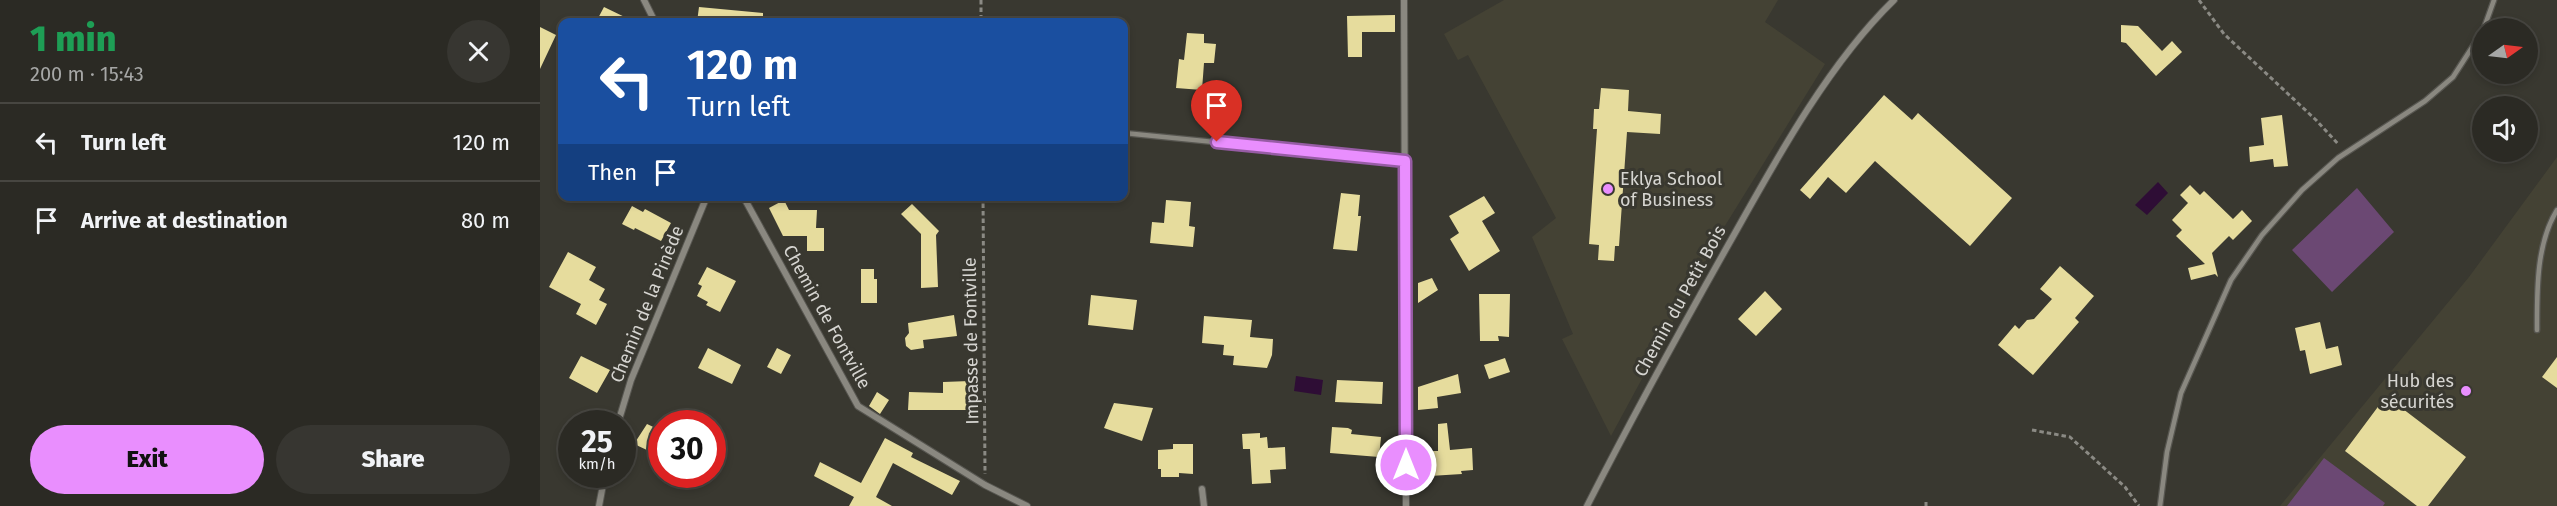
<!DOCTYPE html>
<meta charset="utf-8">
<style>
:root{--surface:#2b2a24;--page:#373631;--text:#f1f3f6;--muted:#a6a7a6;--line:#474641;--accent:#e98efe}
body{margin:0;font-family:"Fira Sans",sans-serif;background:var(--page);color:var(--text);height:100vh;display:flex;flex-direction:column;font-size:22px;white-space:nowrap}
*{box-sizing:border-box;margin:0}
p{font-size:20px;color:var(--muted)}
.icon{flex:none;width:33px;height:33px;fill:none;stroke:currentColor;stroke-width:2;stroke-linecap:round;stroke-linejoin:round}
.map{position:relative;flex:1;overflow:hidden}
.details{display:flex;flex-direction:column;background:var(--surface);width:540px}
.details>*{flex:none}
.banner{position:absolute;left:18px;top:18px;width:570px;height:183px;border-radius:12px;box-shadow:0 3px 9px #0003,0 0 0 2px var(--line);background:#1a4fa0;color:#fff;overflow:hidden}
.needle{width:39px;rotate:76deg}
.fabs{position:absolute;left:1932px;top:18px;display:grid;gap:12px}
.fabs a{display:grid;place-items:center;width:66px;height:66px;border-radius:50%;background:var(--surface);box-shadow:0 3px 9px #0003,0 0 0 2px var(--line);font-size:30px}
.speed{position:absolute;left:18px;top:410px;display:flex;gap:12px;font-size:30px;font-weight:700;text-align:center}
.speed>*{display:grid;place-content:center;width:78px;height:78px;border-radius:50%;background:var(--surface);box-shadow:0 3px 9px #0003,0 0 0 2px var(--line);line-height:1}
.speed small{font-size:15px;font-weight:400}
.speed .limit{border:9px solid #d22;background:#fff;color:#111}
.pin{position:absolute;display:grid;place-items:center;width:51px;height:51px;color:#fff;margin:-62px -26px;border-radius:50% 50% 50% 0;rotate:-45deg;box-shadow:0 0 6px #0007}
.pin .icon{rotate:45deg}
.me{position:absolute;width:66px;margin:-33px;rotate:0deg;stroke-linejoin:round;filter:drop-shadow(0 0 4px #0008)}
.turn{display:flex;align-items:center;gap:21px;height:126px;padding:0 30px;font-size:27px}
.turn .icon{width:78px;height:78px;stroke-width:2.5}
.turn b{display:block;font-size:42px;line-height:51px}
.then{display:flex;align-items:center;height:57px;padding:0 30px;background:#0003;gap:12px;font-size:22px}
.round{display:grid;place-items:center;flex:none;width:63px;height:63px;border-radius:32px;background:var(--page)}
.headline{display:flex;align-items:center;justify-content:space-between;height:102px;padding:0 30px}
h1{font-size:36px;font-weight:800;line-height:45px;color:#1e9e55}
.cta{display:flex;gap:12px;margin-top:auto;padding:12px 30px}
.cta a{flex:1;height:69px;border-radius:36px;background:var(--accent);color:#111;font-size:24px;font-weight:800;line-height:69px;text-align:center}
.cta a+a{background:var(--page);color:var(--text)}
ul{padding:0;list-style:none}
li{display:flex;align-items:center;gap:18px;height:78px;padding:0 30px;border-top:2px solid var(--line)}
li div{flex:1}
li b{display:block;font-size:22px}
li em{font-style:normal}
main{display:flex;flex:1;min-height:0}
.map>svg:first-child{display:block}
.built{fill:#444234}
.green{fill:#6b4873}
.water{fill:#2e0d35}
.building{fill:#e6dc9d}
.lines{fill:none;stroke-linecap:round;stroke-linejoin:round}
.lane-casing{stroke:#575650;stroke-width:7}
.street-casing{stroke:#575650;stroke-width:8}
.path{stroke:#8b8a84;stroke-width:3;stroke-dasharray:4.5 3;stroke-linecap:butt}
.lane{stroke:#8a8880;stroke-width:4.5}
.street{stroke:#8a8880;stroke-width:6}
.route-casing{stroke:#975ca5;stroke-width:15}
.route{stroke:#e98efe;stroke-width:10}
.poi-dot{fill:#e98efe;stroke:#393830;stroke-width:2}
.labels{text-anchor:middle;stroke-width:6;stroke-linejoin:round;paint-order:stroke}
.poi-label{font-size:18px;fill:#d6d5d1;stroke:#393830;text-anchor:start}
.street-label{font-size:18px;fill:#d6d5d1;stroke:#393830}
</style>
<main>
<section class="details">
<div class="headline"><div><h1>1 min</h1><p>200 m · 15:43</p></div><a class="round"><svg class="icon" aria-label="close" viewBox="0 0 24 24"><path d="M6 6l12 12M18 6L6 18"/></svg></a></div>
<ul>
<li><svg class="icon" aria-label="left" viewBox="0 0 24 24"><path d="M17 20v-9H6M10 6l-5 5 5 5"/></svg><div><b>Turn left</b></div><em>120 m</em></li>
<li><svg class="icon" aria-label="arrive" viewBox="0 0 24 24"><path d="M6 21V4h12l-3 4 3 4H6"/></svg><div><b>Arrive at destination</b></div><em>80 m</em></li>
</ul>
<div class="cta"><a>Exit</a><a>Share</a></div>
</section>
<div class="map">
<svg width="2017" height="506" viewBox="0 0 2017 506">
<rect width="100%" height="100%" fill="#393830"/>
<path class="built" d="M964,0H1238L1225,22L1285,64L1183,229L1071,436L1022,339L1033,334L992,237L1016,218L928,55L918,60L904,34Z
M2017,157V506H1740L1929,277Z"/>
<path class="green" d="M1817,188L1854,232L1792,292L1752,250Z
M1784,458L1845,503L1843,506H1747Z"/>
<path class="water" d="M1618,182L1628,193L1607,215L1595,205Z
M756,376L783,380L781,395L754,391Z"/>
<path class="building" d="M64,7L95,22H56Z
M159,7L223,13V22H157Z
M855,15V32H822V57H808L807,16Z
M1581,25L1598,26L1622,51L1632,41L1642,52L1616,76L1586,43L1581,42Z
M0,27L16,35L0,69Z
M647,33L664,34V43L676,44L674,63H664L662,90L636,88L639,59L644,60Z
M1061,88L1089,90L1088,111L1121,114L1120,134L1087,132L1079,246H1075L1074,261L1058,260L1059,245L1049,244L1057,129H1053L1054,109H1059Z
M1344,95L1372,120L1378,113L1472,198L1430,246L1335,161L1306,193L1288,177L1270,199L1260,190Z
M1742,115L1748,166L1734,167L1733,159L1710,162L1709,147L1724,145L1721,118Z
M1650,185L1660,195L1664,191L1693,219L1702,210L1712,221L1693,240L1689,236L1672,253L1678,277L1675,274L1651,280L1648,268L1665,264L1636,236L1642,230L1632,220L1648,203L1640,195Z
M801,193L820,195L818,216H821L817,251L793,249Z
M944,196L955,213L942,221L960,251L929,271L910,239L919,233L909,216Z
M244,200L249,210H277L276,228H284V251H267V236H243L229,208Z
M626,200L651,202L649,226L655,227L653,247L610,243L612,222L624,223Z
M372,204L399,231L396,235L398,287L381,288V234L361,214Z
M92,206L103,212L105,209L131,223L121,241L95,228L94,230L82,224Z
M28,252L56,267L49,280L65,289L59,300L67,304L56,325L36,314L41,304L9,287Z
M1520,266L1554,296L1535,318L1539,322L1493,375L1458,345L1475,325L1479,329L1487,320L1494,319L1512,299L1500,289Z
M167,267L196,281L180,312L166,305L168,302L157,296L162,286L158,284Z
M321,269H334V279H337V303H321Z
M892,278L898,290L878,303V283Z
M1225,291L1242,309L1216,336L1198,319Z
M939,294H970L969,337L958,336L959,341H940Z
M551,295L597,300L593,330L548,325Z
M414,315L417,336L383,340L384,348L371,350L366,346L365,338L369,333L368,323Z
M664,316L712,320L710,337L733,339L732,355L727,368L693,365L694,356L683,355L684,345L662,343Z
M1780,322L1786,349L1798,346L1802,365L1770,374L1765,350L1760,351L1755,328Z
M168,348L201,365L192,384L158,368Z
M237,348L251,355L241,374L227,367Z
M41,356L70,370L57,393L29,378Z
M2017,357V388L2002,377Z
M965,358L970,372L949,379L944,365Z
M918,374L921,393L897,397L898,408L878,410V387Z
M797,380L843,382L842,404L795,402Z
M430,381L431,410H368L369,392L403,393V382Z
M337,392L349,400L340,414L329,406Z
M1846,396L1926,457L1888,506H1877L1805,451Z
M574,403L613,408L602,441L564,428Z
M907,423L910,450L932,448L933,470L921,471L922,474L890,476L889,451H898V424Z
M107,424L122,431V457L94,444Z
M792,427L808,428L812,430L811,434L841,437L839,457L790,453Z
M720,433V438L727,437L728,448L745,447L746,469L730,470L731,483L712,484L710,449H703L702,434Z
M345,438L373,453L371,457L420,481L412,495L353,463L336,497L352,506H309L314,497L274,476L280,462L321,483Z
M633,444H653V474L639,473V477H621V469H618V450L633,449Z"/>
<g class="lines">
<defs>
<path id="lane" d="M1944,28L1954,0
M584,133L865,161
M1997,330C1997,291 1996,244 2017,210
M1620,506L1627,452L1641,393L1691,280L1722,235L1762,190L1798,158L1885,101L1913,77L1942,32"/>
<path id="street" d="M104,0L115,22
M864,0L866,506
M203,196L318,406L445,485L487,506
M78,423L91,380L167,196
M662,489L664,506
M59,506L65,474
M1047,506C1094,414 1144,323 1195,233C1238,156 1290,62 1354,0"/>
</defs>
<use href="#lane" class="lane-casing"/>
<use href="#street" class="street-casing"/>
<path class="path" d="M441,0V22
M1659,0L1684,34L1776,120L1799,145
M443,196L445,474
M1492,430L1530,437L1585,487L1599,506
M1386,506V502"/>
<use href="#lane" class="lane"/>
<use href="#street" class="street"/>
</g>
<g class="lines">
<defs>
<path id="route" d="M677,142L865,161L866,465"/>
</defs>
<use href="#route" class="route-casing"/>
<use href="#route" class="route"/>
</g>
<g class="poi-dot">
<circle cx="1068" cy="189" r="6"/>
<circle cx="1926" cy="391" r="6"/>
</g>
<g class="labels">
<g class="poi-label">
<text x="1080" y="185">Eklya School<tspan x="1080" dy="21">of Business</tspan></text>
<text x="1914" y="387" text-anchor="end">Hub des<tspan x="1914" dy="21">sécurités</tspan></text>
</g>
<g class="street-label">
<text transform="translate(1140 301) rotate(-61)" y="6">Chemin du Petit Bois</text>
<text transform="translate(107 304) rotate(-68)" y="6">Chemin de la Pinède</text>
<text transform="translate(287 317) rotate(61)" y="6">Chemin de Fontville</text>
<text transform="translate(431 341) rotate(-91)" y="6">Impasse de Fontville</text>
</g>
</g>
</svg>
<div class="fabs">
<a><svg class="needle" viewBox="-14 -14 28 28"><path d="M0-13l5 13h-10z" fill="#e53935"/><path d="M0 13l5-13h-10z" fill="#a6a7a6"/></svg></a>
<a><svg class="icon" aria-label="sound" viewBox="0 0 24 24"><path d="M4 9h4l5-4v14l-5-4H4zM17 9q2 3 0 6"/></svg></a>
</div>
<div class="speed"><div>25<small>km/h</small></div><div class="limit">30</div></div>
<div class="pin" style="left:677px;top:142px;background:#d93025"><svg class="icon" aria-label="arrive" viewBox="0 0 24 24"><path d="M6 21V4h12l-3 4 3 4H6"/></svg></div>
<svg class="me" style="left:866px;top:465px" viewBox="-20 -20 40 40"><circle r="17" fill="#e98efe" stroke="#fff" stroke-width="3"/><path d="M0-11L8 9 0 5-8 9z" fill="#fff"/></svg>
<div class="banner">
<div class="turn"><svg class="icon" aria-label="left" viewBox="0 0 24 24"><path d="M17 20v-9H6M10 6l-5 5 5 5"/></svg><div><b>120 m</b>Turn left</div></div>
<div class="then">Then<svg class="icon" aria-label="arrive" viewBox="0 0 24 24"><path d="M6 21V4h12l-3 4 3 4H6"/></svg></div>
</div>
</div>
</main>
